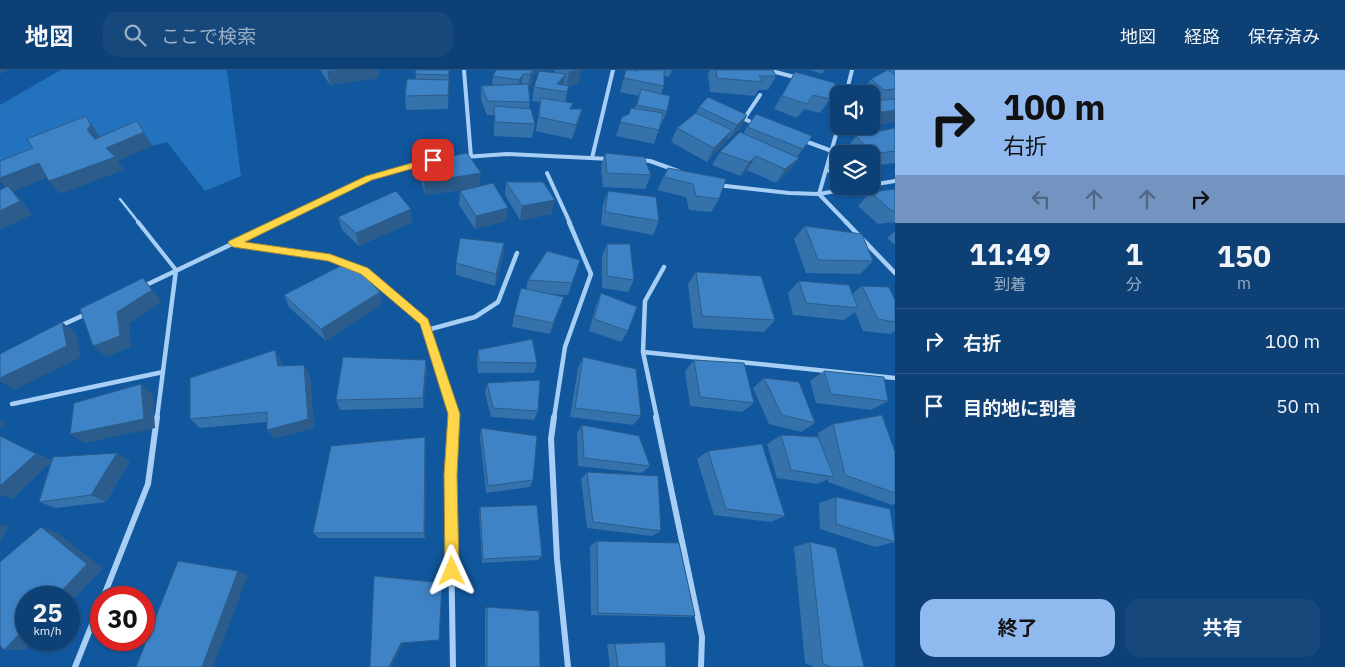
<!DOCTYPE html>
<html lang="ja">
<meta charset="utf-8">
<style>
:root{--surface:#0d4176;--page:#16487b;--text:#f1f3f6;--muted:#9aafc5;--line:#2d5a88;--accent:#90b9f0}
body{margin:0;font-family:"IBM Plex Sans","Noto Sans JP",sans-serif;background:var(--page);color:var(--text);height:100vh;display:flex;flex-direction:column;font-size:19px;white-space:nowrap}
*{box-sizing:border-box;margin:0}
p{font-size:16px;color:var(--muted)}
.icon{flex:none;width:28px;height:28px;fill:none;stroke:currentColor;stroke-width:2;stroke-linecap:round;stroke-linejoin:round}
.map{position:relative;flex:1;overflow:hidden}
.panel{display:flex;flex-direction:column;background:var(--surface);width:450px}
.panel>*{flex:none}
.banner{background:#90b9f0;color:#111;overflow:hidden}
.controls{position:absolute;left:830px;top:15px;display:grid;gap:10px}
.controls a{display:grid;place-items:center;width:50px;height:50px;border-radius:10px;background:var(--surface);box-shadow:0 1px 4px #0004,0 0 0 1px var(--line);font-size:25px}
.speed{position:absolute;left:15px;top:516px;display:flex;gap:10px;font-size:25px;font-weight:700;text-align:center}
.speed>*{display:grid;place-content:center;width:65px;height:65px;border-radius:50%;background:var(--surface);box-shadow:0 1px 4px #0004,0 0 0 1px var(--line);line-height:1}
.speed small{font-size:12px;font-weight:400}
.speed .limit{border:8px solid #d22;background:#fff;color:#111}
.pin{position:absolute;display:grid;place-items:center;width:42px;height:42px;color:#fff;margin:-21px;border-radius:10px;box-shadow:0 2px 8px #0006}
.me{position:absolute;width:55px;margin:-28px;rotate:359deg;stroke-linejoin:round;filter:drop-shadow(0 0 4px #0008)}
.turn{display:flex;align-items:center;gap:18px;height:105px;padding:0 25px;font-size:22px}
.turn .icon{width:65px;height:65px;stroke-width:2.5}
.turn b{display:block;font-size:35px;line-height:42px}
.lanes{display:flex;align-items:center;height:48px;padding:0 25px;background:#0003;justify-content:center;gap:25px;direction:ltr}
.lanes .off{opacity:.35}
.eta{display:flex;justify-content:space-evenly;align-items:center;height:85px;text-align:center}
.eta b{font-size:30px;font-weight:700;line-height:35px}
.primary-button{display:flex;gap:10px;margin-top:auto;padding:10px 25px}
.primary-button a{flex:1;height:58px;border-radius:15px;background:var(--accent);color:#111;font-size:20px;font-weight:700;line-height:58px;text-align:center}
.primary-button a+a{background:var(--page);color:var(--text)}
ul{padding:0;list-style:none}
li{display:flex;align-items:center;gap:15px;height:65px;padding:0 25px;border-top:1px solid var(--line)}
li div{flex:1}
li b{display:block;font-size:19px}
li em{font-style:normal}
header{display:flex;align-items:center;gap:30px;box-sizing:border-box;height:70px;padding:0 25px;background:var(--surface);border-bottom:1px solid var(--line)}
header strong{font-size:24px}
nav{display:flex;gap:28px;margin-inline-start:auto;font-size:18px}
.search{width:350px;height:45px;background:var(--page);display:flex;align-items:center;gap:12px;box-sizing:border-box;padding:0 18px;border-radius:15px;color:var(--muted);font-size:19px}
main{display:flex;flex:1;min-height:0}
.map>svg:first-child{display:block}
.green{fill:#2372bd}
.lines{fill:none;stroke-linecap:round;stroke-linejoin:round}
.lane-far1{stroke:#a7cff5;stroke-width:2.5}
.lane{stroke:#a7cff5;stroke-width:4}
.street-far2{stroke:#a7cff5;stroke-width:4}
.street-far1{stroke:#a7cff5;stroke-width:4.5}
.street{stroke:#a7cff5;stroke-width:6}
.wall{fill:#3571aa}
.shaded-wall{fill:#2b5c8b}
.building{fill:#3e83c6;stroke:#2b5c8b}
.route{fill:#ffd54a;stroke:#a68a30}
</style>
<header>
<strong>地図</strong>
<div class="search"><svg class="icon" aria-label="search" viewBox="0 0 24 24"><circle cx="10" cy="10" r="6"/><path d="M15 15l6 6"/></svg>ここで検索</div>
<nav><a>地図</a><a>経路</a><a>保存済み</a></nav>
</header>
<main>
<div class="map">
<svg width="895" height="597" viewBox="0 0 895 597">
<rect width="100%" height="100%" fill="#11579e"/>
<path class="green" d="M61,0H227L241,106L205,121L167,72L152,76L145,65L0,98V35Z"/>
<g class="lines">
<path class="lane-far1" d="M120,129L139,153"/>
<path class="lane" d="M138,152L176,200"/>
<path class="street-far2" d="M464,0L471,87
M768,0L798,8
M828,15L847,20
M846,24L852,0
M756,54L744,49L760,25
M839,54L819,124L847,153
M802,70L832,81
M464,87L507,84L610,89
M592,88L613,0
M639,90L650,91L678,101
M827,100L839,105
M547,103L570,153
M717,115L789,123L819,124L864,116
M871,115L895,111
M275,153L369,108L423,92"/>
<path class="street-far1" d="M846,152L895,203
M233,173L330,188L365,201L424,252L454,348
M144,216L278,152
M60,256L86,244
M427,260L475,247L498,232L517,183
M643,282L895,308
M12,334L163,302
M157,348L176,200
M554,348L565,277L591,204L569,152
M657,348L643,282L645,231L664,197"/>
<path class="street" d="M554,347L551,369L557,489L568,597
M656,347L702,567L701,597
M103,528L148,414L157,347
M75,597L101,532
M453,597L450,405L454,347"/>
</g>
<path class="wall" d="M321,0H378L379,8L330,15L322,3Z
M415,0H449L448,39L406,40L405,26L416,9Z
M496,0H539L533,5V11L529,17L530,32L529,38L535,54L532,68L494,66V45H487L481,30V16L492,15L493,6Z
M554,0H581L578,14L567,16H569L565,32L571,39H582L578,53L572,69L536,61L540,32L532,31L534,17L555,2Z
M626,0H672L669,7L664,6V16L661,24L667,41L661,55H660L659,60L654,74L616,66L622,47L629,45L631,38H635L639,26L620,22Z
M710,0H773L776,6L768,20H758L755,26L710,22L708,4Z
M810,0H824L822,4Z
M885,0H895V52L871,56V24L861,23L871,9L887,1Z
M795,2L830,29L820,43L804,39L797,48L774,39Z
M699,37L747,45L740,59L729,68H728L724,74L707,92L671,72L677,58L696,43Z
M747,57L812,66L797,87L799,88L789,101L776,113L747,100L740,106L712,95L720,82L743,64Z
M895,58V93L871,96V84H849L845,80L856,66Z
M605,83L651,105L645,119L603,117L601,96Z
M419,92L480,116L506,151L475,159L459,135L460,121L474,118L425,125L420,106Z
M668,98L719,129L711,142L689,140L686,127L657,120Z
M506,112L552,144L520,150L505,125Z
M895,119V152L878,154L858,136L870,122Z
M608,121L659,151L653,165L601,155L603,134Z
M338,147L412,152L359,176L342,160Z
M805,156L873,191L860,204L806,203L794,169Z
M895,161V175L887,168Z
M504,173L503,186L495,216L456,205V193Z
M607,174L634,210L628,222L602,218V186Z
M580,190L568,225L547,224L564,227L550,264L512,257L514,245L526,219L528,210Z
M696,202L775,250L764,262L693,258L688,214Z
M799,211L852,224L862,216L895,230V261L890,264L863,261L855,242L844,250L793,245L788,223Z
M380,222L382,234L326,271L289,237L284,225Z
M601,223L628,261L621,272L589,261L596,235Z
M275,280L281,291L282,296L310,306L314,358L274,368L267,352L200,358L190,349Z
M478,280L537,293L534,303H478L477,290Z
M583,287L641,346L633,355L570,347L578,298Z
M694,290L754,333L742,342L690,336L685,301Z
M427,300L423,338L340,340L336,330Z
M824,301L888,331L871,340L816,333L810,311Z
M764,308L815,353L801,362L769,354L753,318Z
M487,313L538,341L534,350L491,347L485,323Z
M833,354L895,382V434L892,435L828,412V409L818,414L777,408L767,374L781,365L819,371L818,363Z
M582,355L650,396L642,403L578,396L577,363Z
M481,358L533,410L530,417L486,423L480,366Z
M0,366L52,391H130L106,432L56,438L39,432L51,392L12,429Z
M425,367L426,376L425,468H319L313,463Z
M708,381L785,446L771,452L714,445L697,389Z
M587,402L661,461L652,466L587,458L581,409Z
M836,427L895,472L875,477L820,459L819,433Z
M480,437L542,486L538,490L482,493L479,443Z
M597,471L695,546L684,547L591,545L590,476Z
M810,472L864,597H814L805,593L794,477Z
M487,537L540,597H485V539Z
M665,572L666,597H610L607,574Z"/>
<path class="shaded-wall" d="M0,0H8L0,4Z
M337,0H378L379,8L330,15L327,1Z
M531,0H539L533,5V11L528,18L530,4Z
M581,0L578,14L566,16L569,2Z
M523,4L521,18L517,24L519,10Z
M566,4L563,17L557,14Z
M569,16L566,30L564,36L567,22Z
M582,39L578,53L572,69L576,55Z
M895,40V52L871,56L882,42Z
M747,45L740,59L729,68L737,55Z
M86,46L101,69L96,74L87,60Z
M137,51L152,76L118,91L124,100L60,124L49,111L106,78Z
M732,60L724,74L707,92L714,78Z
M756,86L747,100L740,106L749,92Z
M799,88L789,101L776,113L785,99Z
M39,93L50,106L13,122L21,129L32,145L0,160V141L11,123L0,111V108Z
M481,103L480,117L425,125L424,112Z
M555,130L552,144L520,150L522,136Z
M508,138L506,151L475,159L476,146Z
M411,139L412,152L359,176L356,163Z
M504,173L503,186L495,216L496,204Z
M143,208L162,232L129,254L131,277L106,287L93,276L117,242Z
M380,222L382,234L326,271L321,259Z
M564,227L560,239L550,264L553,253Z
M62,252L76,263L81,287L14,320L0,311V308Z
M275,280L281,291L285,307L278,296Z
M426,290L427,300L423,338V328Z
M304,295L310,306L314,358L274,368L267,360Z
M141,314L153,324L155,358L85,373L70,364Z
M0,350L6,353L0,358Z
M425,367L426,376L425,468L424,463Z
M117,383L130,391L106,432L91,425Z
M36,384L52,391L12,429L0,425V416Z
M0,454L9,456L0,472Z
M41,457L58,463L103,498L69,535V528H55Z
M238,501L248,505L213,597H202Z
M26,557V570H35L25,580H4Z
M401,573H403L392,597H389Z"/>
<path class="building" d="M416,0H449V5L416,4Z
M496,0H533L530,4H523L519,10L493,6Z
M567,0H581L569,2Z
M626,0L638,1V0H664V16L624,8Z
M716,0H773L776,6H759L763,12L717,8Z
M888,0L895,5V19L884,20L871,9Z
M539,1L566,4L557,14L569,16L567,22L534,17Z
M795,2L835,13L830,29L813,25L807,34L782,26Z
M407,9L449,10L448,25L405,26Z
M528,14L530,32L488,31L481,16Z
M641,19L670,26L667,41L637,35Z
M708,27L747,45L737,55L699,37Z
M541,28L573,33L570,39H582L576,55L539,47Z
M895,29V40L882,42L871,32V31Z
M494,36L531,39L535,54L495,52Z
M631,38L663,43L659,60L620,52L622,47L629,44Z
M696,43L732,60L714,78L677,58Z
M756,44L812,66L803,79L747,57Z
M86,46L91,55L87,60L95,69L137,51L144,62L106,78L115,87L49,111L39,93L0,108V91L33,78L27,69Z
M895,58V81L873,84L856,66Z
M740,62L799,88L785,99L756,86L749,92L720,82Z
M467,83L481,103L424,112L419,92Z
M605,83L644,87L651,105L607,103Z
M668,98L726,109L719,129L696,126L693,114L664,107Z
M506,112H543L555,130L522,136Z
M493,113L508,138L476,146L460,121Z
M8,116L20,131L0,141V120Z
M895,119V141H892L870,122Z
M396,121L411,139L356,163L338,147Z
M608,121L656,127L659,151L605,142Z
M805,156L862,164L873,191L818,190Z
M460,168L504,173L496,204L456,193Z
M607,174H630L634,210L607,206Z
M547,181L580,190L572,213L528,210Z
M350,191L380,222L321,259L284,225Z
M696,202L761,206L775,250L702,246Z
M143,208L152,220L117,242L120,266L93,276L80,239Z
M799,211L849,215L858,238L806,233Z
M862,216L889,217L895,230V252L878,249Z
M521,218L564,227L553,253L514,245Z
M601,223L637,237L628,261L594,249Z
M62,252L67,276L0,308V284Z
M532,269L537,293L479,292L478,280Z
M275,280L278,296L304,295L308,349L267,360V342L190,349V308Z
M343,287L426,290L423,328L336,330Z
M583,287L636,299L641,346L575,338Z
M694,290L744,293L754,333L700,327Z
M824,301L884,307L888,331L831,324Z
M764,308L799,312L815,353L782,345Z
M540,310L538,341L493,338L487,313Z
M141,314L144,349L70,364L74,333Z
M882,345L895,382V423L845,405L833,354Z
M582,355L639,366L650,396L584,388Z
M481,358L537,366L533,410L488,416Z
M781,365L818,367L834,407L791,400Z
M0,366L36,384L0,416Z
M425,367L424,463H313L331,376Z
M762,374L785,446L726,439L708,381Z
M117,383L91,425L39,432L53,387Z
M587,402L658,406L661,461L593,452Z
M836,427L890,439L895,472L836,454Z
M537,435L542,486L483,489L480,437Z
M41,457L87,494L55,528H26V557L4,580L0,575V492Z
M597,471L679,473L695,546L598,543Z
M810,472L836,478L864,597H831L823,594Z
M178,491L238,501L202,597H136Z
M374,506L442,513L439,570L401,573L389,597H370Z
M487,537L539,541L540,597H487Z
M665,572L666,597H618L615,574Z"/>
<path class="route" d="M433,87L437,90L436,92L372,110L245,172L330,184L368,198L428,249L460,344L457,405L459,501L457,506L452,508L447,506L445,501L444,405L448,344L420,254L361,204L328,191L233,177L228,173L229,171L366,106Z"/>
</svg>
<div class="controls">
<a><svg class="icon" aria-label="sound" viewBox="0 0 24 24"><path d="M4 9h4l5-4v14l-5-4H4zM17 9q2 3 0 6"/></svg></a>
<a><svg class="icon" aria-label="layers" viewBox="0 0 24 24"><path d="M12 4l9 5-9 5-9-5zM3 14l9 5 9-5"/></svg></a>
</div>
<div class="speed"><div>25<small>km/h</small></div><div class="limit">30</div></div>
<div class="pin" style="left:433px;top:90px;background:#d93025"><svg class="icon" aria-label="arrive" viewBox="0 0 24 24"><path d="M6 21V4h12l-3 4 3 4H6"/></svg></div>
<svg class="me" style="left:452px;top:501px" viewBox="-20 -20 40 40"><path d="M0-17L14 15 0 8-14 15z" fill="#ffd54a" stroke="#fff" stroke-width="4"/></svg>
</div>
<section class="panel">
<div class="banner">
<div class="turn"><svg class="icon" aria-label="right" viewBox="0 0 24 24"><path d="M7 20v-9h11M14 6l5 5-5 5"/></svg><div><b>100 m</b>右折</div></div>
<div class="lanes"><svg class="icon off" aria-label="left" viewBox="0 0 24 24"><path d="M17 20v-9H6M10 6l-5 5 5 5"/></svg><svg class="icon off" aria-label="ahead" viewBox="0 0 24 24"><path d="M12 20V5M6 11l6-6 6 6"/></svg><svg class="icon off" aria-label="ahead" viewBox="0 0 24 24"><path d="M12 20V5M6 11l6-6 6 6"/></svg><svg class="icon" aria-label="right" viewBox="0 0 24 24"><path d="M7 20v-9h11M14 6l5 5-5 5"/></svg></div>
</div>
<div class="eta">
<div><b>11:49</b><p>到着</p></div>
<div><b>1</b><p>分</p></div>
<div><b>150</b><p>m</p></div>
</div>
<ul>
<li><svg class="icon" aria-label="right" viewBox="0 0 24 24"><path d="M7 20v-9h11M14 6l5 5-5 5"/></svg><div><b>右折</b></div><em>100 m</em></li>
<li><svg class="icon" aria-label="arrive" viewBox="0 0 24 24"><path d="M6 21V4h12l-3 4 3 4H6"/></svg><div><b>目的地に到着</b></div><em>50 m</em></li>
</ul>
<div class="primary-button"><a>終了</a><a>共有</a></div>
</section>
</main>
